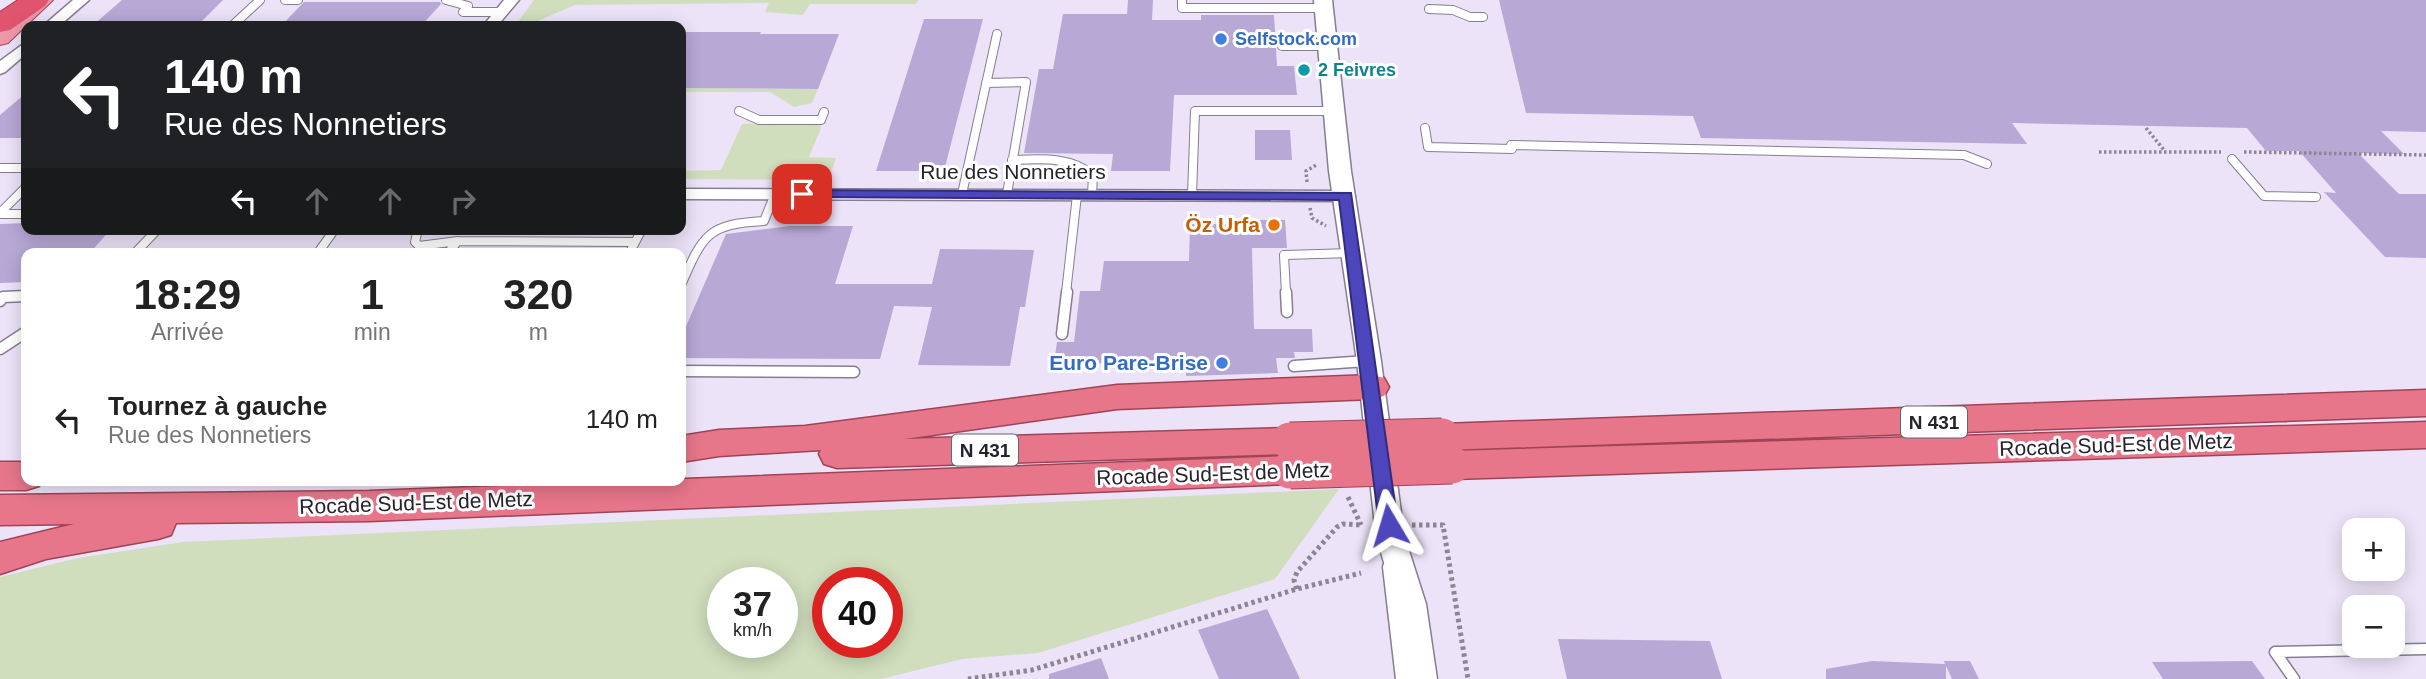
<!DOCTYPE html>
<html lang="fr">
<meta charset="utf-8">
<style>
:root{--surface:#fff;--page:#f6f6f6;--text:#222;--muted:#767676}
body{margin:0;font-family:Arial,sans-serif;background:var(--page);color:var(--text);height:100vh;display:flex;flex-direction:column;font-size:26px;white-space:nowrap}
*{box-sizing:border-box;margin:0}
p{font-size:23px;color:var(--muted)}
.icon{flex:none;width:38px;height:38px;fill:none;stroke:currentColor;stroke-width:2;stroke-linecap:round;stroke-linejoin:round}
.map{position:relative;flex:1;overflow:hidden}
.drawer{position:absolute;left:21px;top:248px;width:665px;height:238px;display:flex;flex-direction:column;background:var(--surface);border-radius:14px;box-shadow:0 4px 18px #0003}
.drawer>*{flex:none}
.guide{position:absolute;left:21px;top:21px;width:665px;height:214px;border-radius:14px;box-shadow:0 4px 18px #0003;background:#202124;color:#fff;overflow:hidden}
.tools{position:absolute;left:2342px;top:518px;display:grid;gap:14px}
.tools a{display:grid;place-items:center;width:63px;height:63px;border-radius:14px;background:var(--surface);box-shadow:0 4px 18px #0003;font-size:35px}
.speed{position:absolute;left:707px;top:567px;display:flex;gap:14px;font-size:35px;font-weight:700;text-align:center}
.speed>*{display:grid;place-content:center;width:91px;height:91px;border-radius:50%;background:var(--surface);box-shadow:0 4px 18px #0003;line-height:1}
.speed small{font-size:18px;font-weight:400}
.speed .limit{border:10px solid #d22;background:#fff;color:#111}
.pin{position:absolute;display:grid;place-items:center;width:60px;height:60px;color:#fff;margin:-30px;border-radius:14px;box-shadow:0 4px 10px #0006}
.me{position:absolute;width:77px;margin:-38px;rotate:353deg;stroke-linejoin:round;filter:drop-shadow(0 0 5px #0008)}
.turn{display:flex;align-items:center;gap:24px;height:147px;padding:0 28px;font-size:32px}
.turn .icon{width:91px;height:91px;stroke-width:2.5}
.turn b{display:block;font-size:49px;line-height:60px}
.lanes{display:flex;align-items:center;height:66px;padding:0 28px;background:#0003;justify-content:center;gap:35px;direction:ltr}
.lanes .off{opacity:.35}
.eta{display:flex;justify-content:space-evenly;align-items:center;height:119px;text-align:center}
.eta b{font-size:42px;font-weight:700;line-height:49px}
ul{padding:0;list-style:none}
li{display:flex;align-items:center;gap:21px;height:105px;padding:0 28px}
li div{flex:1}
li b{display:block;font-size:26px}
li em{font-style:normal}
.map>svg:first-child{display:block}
.green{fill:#d0debd;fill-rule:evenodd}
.building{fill:#b7a8d6}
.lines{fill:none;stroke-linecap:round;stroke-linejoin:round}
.service-far1-casing{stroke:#857e91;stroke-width:10}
.service-casing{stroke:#857e91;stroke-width:13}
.minor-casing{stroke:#857e91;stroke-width:3}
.tertiary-casing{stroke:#857e91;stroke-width:3}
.primary-casing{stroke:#a04357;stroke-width:2}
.trunk-casing{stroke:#a04357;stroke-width:3}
.motorway-casing{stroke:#a04357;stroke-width:2}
.path-far1{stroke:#8c8694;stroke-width:3.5;stroke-dasharray:2.5 2.5;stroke-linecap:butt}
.path{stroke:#8c8694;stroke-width:5;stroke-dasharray:3.5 3.5;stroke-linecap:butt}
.service-far1{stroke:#fff;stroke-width:8}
.service{stroke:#fff;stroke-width:10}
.minor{fill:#fff;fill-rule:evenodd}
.tertiary{fill:#fff;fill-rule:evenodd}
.primary{fill:#ed98a8;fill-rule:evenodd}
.trunk{fill:#e7768b;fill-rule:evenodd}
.motorway{fill:#e1546e;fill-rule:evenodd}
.trunk-bridge-casing{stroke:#a04357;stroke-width:39;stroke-linecap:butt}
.trunk-bridge{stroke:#e7768b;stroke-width:37}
.route{fill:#4d45bc;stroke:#322d7a;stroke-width:2}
.shop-dot{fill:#3f7fe0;stroke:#fff;stroke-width:2.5}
.culture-dot{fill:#0f9aa8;stroke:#fff;stroke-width:2.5}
.food-dot{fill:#e8710a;stroke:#fff;stroke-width:2.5}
.labels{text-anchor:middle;stroke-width:6;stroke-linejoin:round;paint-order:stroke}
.far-shop-label{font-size:18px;font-weight:bold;fill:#366cbe;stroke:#fff;text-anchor:start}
.far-culture-label{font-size:18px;font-weight:bold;fill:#0d838f;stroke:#fff;text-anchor:start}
.shield{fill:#fff;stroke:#67656b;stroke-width:2}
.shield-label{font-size:19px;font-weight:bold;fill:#26232b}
.street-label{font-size:21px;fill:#26232b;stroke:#fff}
.food-label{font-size:21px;font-weight:bold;fill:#c56008;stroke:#fff;text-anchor:end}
.shop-label{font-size:21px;font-weight:bold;fill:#366cbe;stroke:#fff;text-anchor:end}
</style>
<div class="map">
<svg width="2426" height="679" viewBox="0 0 2426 679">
<rect width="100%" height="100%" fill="#ece3f8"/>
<path class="green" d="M534,0H918L916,4H810L803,15L765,12L769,3L575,5L526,26H515Z
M681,88L818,89L812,103L794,107L770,92H681Z
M742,124H820L821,128L809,157L836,158L828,180L681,179V171L721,170Z
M1339,489L1275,579L1038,653L962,659L881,679H0V577L78,558L183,542ZM723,583H782V642H723ZM828,583H887V642H828Z"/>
<path class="building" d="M122,0H223L202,21H151L145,26H92Z
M1128,0H1153L1152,20H1201V15H1274L1277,66H1294L1297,95H1174L1170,171H1111L1113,154L1024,153L1039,69H1053L1063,14H1127Z
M1499,0H2426V132L2381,131L2404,154L2358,153L2399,194H2426V258L2385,257L2324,192L2336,193L2299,151H2266L2247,128L2012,123L2027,144L1701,138L1693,116L1526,113Z
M304,2H440L441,4L421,26H281Z
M924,19H983L944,171H876Z
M681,32H761L760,34H839L818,89L681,88Z
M26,93V138H0V115Z
M1255,130H1290L1292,160H1255Z
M1245,220H1285L1287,248H1252L1254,329H1312L1313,352H1294L1295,358H1276L1278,373L1186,376V364L1054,363L1057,342H1074L1080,291H1100L1104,261H1189L1190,224H1245Z
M26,223V229H111L89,254H26V282L0,283V224Z
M791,226H853L835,284H932L940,249L1034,250L1025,307H1020L1010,366L918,365L932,307L894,306L880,359L681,358V338L726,234Z
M1267,609L1300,679H1219L1198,630Z
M1558,639L1710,641L1722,679H1567Z
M1101,658L1109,679H1049V674Z
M1872,661L1945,664L1944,661H1970L1979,679H1952L1946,666V679H1826V669Z
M2252,661L2265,679H2163L2152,662Z"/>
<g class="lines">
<defs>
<path id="service-far1" d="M285,0H298
M446,0L468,6L463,12H501
M1182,0V8H1322
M1429,9L1453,10L1470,17H1483
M232,26L260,0
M1282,46H1326
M986,83L1026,82L1007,194
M739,111L759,120H821L824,112
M1425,128L1428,147L1512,149
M1511,145L1964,155L1987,164
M2232,159L2264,196L2316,197
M1012,160C1041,159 1069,156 1093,175L1092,195
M0,168H26
M962,194L997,34
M1192,195L1195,111H1333
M0,213L26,187
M0,214H26
M418,229L415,242L419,246L458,241
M134,254L158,229
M317,254L335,229
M447,254L458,241L635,242
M629,254L642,229
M681,285C703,235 707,224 764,221L775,194
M1066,293L1077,195
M1286,293L1284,255L1353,253"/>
<path id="service" d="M1286,292L1287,312
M0,301L3,297L26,296
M1062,334L1067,292
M0,349L26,332
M1294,366L1367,361
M681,371L854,372
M1388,567L1401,679
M2294,679L2275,652L2426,649"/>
<path id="minor" d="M73,0H89L59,26H43Z
M504,0H519L497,26H483Z
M26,42V54L5,72L0,74V61Z
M681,189L1346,191L1355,196L1346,201L681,199Z"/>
<path id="tertiary" d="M1314,0H1332L1351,171L1381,361L1404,535L1426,604L1437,679H1405L1396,604L1376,535L1357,361L1329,171Z"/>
<path id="primary" d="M28,0H53L8,43L0,45V25Z"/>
<path id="trunk" d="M1372,375L1384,378L1389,387L1384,396L1372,399L1117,409L904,439L1290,428L1303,432L1308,441L1303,450L1290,454L837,468L824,464L819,454L821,450L719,456L681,462V436L719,430L805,426L1117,385Z
M2426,390V416L1442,450L1429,446L1424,437L1429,428L1442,424Z
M2426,422V448L1452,479L1439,475L1434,465L1439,455L1452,451Z
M1290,456L1303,460L1308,470L1303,480L1290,484L369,521L176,523L171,535L158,539L46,559L0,574V542L74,524L0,525V495L369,491Z
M0,462H26V481H42L39,486L26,490H0Z"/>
<path id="motorway" d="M18,0H49L45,6L10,30L0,32V12Z"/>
</defs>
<use href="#service-far1" class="service-far1-casing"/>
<use href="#service" class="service-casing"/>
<use href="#minor" class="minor-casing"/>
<use href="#tertiary" class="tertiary-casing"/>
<use href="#primary" class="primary-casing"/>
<use href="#trunk" class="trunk-casing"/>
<use href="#motorway" class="motorway-casing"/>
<path class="path-far1" d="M2146,128L2164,150
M2099,152H2221
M2244,152L2426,155
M1307,182L1306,171L1318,164
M1310,208L1312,218L1326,226"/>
<path class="path" d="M1348,497L1361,525
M1412,525H1443L1468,679
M1297,589L1294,580L1297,572L1337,527L1343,524L1362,525
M968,679L1032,670L1297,589L1361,573"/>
<use href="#service-far1" class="service-far1"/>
<use href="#service" class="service"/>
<use href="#minor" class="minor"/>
<use href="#tertiary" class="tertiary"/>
<use href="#primary" class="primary"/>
<use href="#trunk" class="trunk"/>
<use href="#motorway" class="motorway"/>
<defs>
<path id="trunk-bridge" d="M1290,441L1442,437
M1290,470L1452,465"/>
</defs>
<use href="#trunk-bridge" class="trunk-bridge-casing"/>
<use href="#trunk-bridge" class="trunk-bridge"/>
</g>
<path class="route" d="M802,190L1351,193L1398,525L1395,530H1382L1379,525L1339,200L797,197V191Z"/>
<g class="shop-dot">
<circle cx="1221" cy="39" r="7"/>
<circle cx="1222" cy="363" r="7"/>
</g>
<circle class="culture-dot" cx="1304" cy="70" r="7"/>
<circle class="food-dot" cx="1274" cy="225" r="7"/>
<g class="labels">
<g class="far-shop-label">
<text x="1235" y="45">Selfstock.com</text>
</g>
<g class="far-culture-label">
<text x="1318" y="76">2 Feivres</text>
</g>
<g class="shield">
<rect x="1901" y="406.5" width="66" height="31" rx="5"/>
<rect x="952" y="434.5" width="66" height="31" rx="5"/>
</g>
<g class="shield-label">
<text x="1934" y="429">N 431</text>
<text x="985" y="457">N 431</text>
</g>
<g class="street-label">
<text x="1013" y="179">Rue des Nonnetiers</text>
<text transform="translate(2116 445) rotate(-2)" y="7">Rocade Sud-Est de Metz</text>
<text transform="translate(1213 474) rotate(-2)" y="7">Rocade Sud-Est de Metz</text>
<text transform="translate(416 503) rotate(-2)" y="7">Rocade Sud-Est de Metz</text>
</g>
<g class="food-label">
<text x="1260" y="232">Öz Urfa</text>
</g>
<g class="shop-label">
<text x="1208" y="370">Euro Pare-Brise</text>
</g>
</g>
</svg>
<div class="tools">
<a>+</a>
<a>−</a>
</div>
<div class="speed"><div>37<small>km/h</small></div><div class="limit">40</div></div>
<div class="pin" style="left:802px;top:194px;background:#d93025"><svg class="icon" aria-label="arrive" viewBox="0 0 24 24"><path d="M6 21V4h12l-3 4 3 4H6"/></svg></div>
<svg class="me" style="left:1389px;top:525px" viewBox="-20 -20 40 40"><path d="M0-17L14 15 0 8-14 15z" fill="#4d45bc" stroke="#fff" stroke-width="4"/></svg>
<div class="guide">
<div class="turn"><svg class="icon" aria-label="left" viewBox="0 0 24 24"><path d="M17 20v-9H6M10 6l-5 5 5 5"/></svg><div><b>140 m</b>Rue des Nonnetiers</div></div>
<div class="lanes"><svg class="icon" aria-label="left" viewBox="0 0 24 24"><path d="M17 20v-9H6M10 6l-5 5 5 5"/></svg><svg class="icon off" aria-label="ahead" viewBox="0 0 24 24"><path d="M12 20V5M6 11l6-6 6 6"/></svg><svg class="icon off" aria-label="ahead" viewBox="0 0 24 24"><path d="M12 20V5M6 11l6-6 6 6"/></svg><svg class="icon off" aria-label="right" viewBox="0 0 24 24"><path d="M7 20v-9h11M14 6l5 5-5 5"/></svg></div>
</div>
<section class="drawer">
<div class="eta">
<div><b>18:29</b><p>Arrivée</p></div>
<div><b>1</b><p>min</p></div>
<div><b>320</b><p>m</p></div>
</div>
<ul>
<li><svg class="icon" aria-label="left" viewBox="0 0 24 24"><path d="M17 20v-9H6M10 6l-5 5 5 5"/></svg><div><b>Tournez à gauche</b><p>Rue des Nonnetiers</p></div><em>140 m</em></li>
</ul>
</section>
</div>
